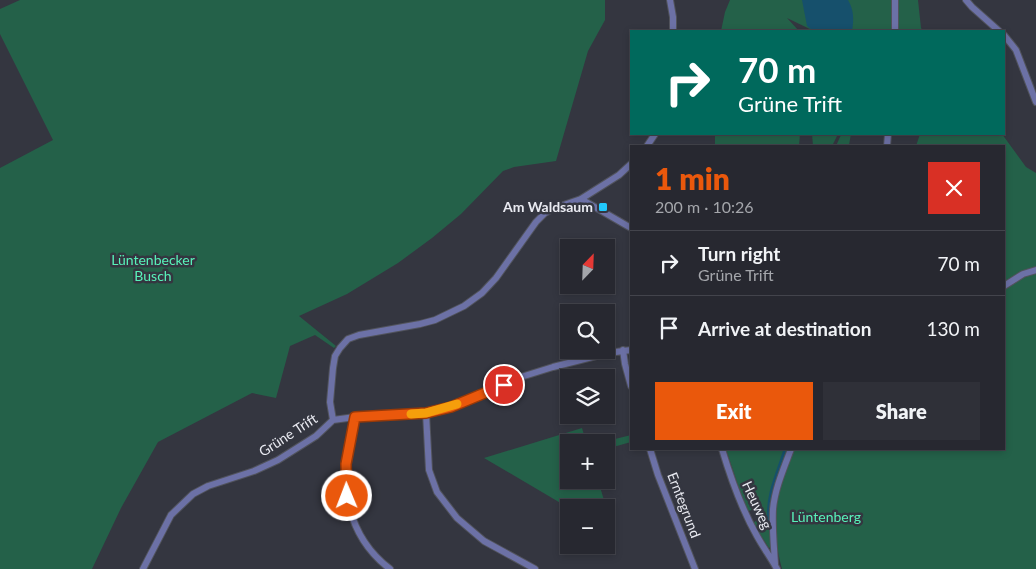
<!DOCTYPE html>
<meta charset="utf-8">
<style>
:root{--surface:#272830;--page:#2f3038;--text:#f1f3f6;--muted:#a4a6ab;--line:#43444c;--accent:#ea580c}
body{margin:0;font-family:Lato,sans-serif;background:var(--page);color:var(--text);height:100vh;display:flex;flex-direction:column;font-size:19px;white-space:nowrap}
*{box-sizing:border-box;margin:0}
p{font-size:16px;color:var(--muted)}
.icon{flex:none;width:28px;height:28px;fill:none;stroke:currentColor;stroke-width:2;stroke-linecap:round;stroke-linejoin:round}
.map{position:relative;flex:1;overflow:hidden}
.details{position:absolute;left:630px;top:145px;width:375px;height:305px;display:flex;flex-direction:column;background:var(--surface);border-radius:0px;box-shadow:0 2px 8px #0003,0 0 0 1px var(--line)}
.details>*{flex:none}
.hud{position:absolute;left:630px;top:30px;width:375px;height:105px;border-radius:0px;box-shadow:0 2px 8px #0003,0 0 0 1px var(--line);background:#00695c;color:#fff;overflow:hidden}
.needle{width:32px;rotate:23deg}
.tools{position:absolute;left:560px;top:239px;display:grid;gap:10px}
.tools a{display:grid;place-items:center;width:55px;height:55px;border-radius:0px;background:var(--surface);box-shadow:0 2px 8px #0003,0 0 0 1px var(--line);font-size:25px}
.pin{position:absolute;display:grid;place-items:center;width:42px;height:42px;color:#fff;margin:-21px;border:2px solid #fff;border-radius:50%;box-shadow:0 1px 5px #0007}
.me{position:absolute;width:55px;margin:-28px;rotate:359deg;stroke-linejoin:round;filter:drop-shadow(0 0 4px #0008)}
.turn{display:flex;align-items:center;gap:18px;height:105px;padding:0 25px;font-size:22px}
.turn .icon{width:65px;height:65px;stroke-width:2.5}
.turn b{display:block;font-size:35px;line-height:42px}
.round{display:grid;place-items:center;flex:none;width:52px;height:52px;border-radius:0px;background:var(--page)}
.summary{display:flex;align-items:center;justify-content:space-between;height:85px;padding:0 25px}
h1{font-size:30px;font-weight:800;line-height:38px;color:var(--accent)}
.cta{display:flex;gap:10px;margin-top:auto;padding:10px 25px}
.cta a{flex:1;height:58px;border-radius:0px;background:var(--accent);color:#fff;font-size:20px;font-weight:800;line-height:58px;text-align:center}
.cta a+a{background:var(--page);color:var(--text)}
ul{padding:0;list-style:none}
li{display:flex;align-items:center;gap:15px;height:65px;padding:0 25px;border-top:1px solid var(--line)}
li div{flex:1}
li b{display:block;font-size:19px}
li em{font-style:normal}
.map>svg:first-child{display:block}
.green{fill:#246149}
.water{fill:#16506c}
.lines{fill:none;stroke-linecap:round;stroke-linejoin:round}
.stream{stroke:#16506c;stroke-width:2.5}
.street-casing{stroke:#51535c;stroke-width:8}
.street{stroke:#6c71a6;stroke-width:6}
.route-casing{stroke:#983908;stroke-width:12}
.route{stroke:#ea580c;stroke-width:9}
.slow{stroke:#f59e0b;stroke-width:9}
.poi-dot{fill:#21c9fd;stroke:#343640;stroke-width:2}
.labels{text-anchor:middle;stroke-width:5;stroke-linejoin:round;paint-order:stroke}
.poi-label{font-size:14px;font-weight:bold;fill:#eaebf2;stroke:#343640;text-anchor:end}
.park-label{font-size:14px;fill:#58f2b9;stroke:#343640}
.street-label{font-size:14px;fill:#eaebf2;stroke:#343640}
</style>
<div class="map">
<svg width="1036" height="569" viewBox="0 0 1036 569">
<rect width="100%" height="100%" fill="#343640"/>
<path class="green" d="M20,0H605V20L588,51L556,161L514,167L503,171L461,214L432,238L398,263L347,294L299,316L336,346L334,348L315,335L290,346L276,398L252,393L158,442L121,508L92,569H0V168L53,140L0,34V9Z
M730,0H918L921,28L923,31H814L787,18L799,31H721L725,12Z
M715,134H800L799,146H715Z
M812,134H838L832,146H813Z
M842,134H851L849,145L844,144L843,146H836L840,137Z
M920,134H1002L1026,167L1036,173V569H782C776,546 772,518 778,494C782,479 788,464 793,449H1004V146H916Z
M582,428L586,442H569V480H598L606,507L569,508L484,458Z
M631,435V442L606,449V442H603Z
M726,449H787L777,479L771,547L769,548L753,523L757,520L752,510L748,511L741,494Z"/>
<path class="water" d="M802,0H848C854,10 854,20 852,31C840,31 815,35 807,26Z"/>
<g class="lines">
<path class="stream" d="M769,521C765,498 778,471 785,449"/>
<defs>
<path id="street" d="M670,0L673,17V31
M895,0V31
M966,0L972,7L999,31
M1004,35L1016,50L1036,102
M647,146L655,134
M887,146L888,134
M581,199L631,228
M1004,286L1023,274L1036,270
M623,350L625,364L631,386
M426,413L429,470L437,492L457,518L484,541L535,569
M355,417C352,432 348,448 346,463C346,468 346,474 346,479C347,516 360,546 390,569
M333,420L330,402L333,368L335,356L340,348L348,339L359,335L420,324L435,320L464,306L482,293L496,278L536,222L545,213L555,208L581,199L619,175L631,164
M650,449L658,475L695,569
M722,449C731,479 741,508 757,536C763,547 771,558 777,569
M775,564C774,546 772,527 773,509C775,488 784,468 791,449
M143,569L171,515L193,494L208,486L254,471L278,460L316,436L333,420L355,417L426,413L451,407L521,377L553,367L608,353L631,350"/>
</defs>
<use href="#street" class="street-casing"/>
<use href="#street" class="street"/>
</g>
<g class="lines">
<defs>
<path id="route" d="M347,496L346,464L355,417L426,413L451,407L504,385"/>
</defs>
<use href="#route" class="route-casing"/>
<use href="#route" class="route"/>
<path class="slow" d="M411,414L426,413L457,404"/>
</g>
<rect class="poi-dot" x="598" y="202" width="10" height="10" rx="2.5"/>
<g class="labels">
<g class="poi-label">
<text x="593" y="212">Am Waldsaum</text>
</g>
<g class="park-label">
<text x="153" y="265">Lüntenbecker<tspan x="153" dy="16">Busch</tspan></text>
<text x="826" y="522">Lüntenberg</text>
</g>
<g class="street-label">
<text transform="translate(288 435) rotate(-33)" y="5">Grüne Trift</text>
<text transform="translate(684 505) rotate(69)" y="5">Erntegrund</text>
<text transform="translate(757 505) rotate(65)" y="5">Heuweg</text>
</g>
</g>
</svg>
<div class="tools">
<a><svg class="needle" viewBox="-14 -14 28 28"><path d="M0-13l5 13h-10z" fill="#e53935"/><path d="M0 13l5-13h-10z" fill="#a4a6ab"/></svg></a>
<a><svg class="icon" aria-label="search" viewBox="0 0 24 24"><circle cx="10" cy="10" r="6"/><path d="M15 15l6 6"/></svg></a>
<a><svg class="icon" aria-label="layers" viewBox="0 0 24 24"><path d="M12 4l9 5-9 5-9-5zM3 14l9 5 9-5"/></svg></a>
<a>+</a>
<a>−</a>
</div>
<div class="pin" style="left:504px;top:385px;background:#d93025"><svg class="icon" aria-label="arrive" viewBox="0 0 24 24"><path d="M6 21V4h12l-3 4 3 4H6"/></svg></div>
<svg class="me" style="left:347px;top:496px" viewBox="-20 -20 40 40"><circle r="17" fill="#ea580c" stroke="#fff" stroke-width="3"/><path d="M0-11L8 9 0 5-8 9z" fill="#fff"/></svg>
<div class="hud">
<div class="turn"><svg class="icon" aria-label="right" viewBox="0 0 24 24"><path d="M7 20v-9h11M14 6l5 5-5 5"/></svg><div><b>70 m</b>Grüne Trift</div></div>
</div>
<section class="details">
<div class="summary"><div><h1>1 min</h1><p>200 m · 10:26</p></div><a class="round" style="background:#d93025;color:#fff"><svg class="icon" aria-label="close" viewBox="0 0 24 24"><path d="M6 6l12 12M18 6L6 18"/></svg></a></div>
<ul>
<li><svg class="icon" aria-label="right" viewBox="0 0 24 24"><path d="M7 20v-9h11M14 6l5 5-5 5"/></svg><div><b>Turn right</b><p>Grüne Trift</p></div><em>70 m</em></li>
<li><svg class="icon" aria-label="arrive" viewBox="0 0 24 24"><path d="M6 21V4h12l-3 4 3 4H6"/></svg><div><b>Arrive at destination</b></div><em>130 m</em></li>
</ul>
<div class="cta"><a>Exit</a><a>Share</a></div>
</section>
</div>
